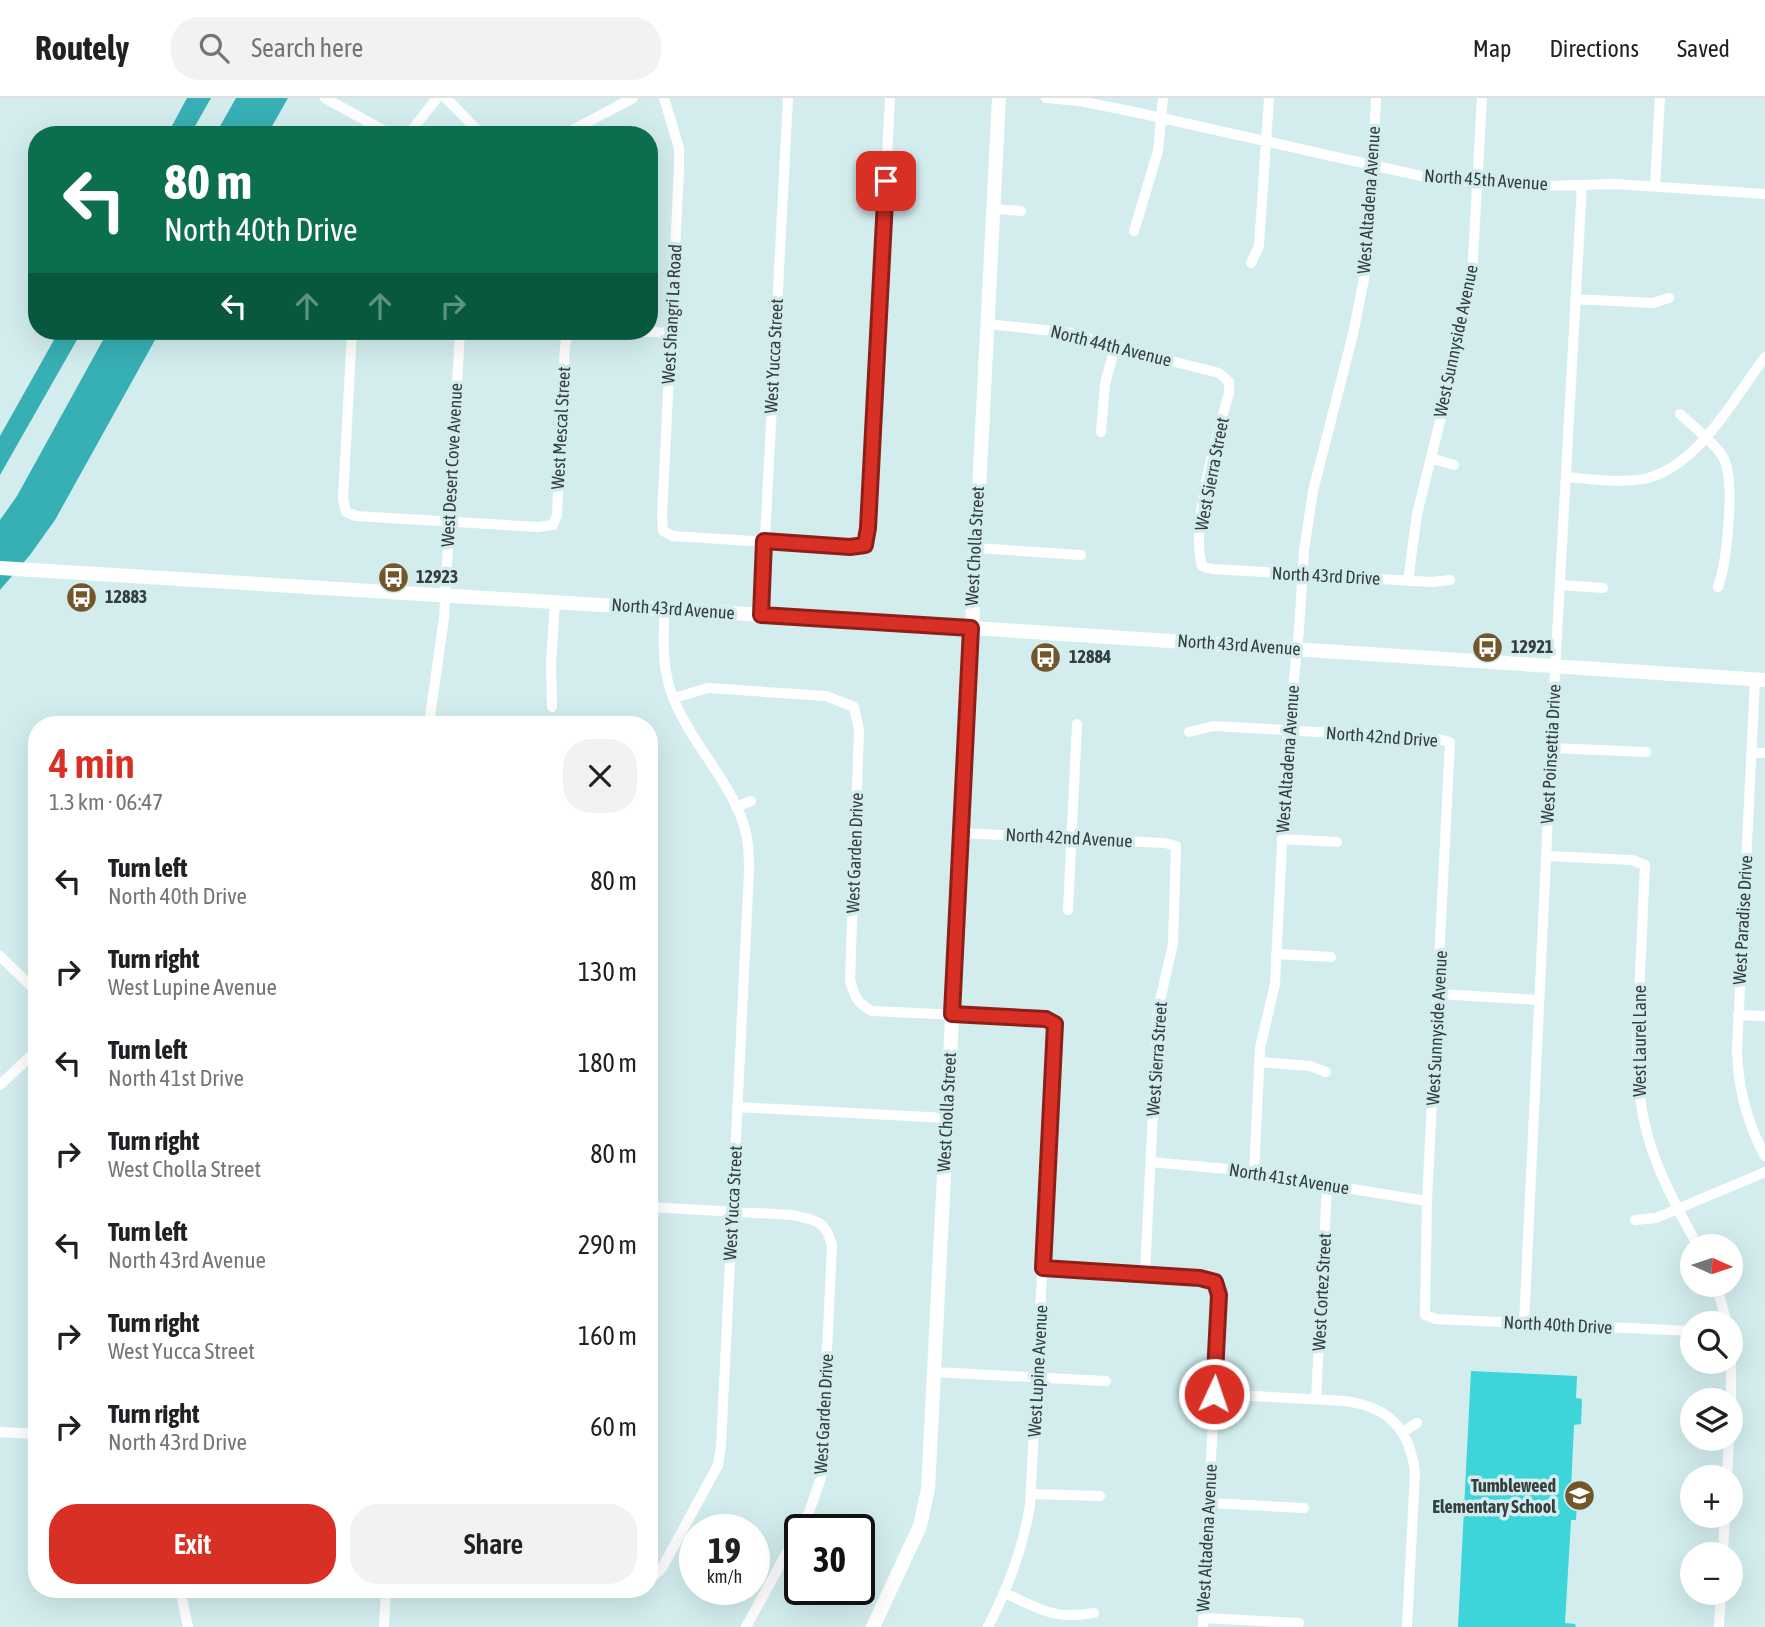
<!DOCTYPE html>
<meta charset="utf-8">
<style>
:root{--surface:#fff;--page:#f2f2f2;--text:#202124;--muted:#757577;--line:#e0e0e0;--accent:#d93025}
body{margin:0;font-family:"Asap Condensed",sans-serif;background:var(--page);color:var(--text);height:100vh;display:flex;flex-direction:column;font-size:26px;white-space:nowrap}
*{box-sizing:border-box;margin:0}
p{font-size:23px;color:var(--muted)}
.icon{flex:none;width:38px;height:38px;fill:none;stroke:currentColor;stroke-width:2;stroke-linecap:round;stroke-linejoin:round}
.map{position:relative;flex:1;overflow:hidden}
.sheet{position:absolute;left:28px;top:618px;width:630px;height:882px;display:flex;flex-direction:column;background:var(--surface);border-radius:28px;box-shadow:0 7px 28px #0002}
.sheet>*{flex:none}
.banner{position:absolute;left:28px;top:28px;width:630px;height:214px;border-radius:28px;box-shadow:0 7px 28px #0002;background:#0b6e4f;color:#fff;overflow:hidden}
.needle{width:46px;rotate:93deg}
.tools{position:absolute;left:1680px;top:1136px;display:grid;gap:14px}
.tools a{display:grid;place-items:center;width:63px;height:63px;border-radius:50%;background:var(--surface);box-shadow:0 7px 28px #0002;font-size:35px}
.speed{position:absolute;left:679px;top:1416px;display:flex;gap:14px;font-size:35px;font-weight:700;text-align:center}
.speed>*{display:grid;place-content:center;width:91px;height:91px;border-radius:50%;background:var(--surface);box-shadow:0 7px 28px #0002;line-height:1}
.speed small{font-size:18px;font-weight:400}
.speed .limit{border:4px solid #111;border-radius:10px;background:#fff;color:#111}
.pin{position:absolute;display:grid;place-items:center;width:60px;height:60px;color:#fff;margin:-30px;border-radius:14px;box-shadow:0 4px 10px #0006}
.me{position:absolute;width:77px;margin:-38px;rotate:3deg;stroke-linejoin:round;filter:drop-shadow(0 0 5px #0008)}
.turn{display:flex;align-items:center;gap:24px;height:147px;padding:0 21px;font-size:32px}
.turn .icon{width:91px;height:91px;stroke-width:2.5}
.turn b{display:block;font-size:49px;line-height:60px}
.lanes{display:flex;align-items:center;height:66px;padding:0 21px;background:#0003;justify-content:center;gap:35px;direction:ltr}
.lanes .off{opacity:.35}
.round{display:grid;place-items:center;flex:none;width:74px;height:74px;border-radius:28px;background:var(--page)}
.overview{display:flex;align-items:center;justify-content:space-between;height:119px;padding:0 21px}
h1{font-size:42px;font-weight:600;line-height:52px;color:var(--accent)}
.button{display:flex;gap:14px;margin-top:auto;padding:14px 21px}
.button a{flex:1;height:80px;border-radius:28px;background:var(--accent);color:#fff;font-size:28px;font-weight:600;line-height:80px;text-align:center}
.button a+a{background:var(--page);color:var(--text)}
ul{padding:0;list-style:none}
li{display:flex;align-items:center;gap:21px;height:91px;padding:0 21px}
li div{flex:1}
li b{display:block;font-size:26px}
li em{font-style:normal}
header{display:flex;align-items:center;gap:42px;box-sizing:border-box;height:98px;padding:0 35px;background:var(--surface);border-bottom:2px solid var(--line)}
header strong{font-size:33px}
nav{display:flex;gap:38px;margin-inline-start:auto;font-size:24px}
.search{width:490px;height:63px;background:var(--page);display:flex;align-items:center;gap:18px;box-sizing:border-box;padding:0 24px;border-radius:28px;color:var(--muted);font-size:26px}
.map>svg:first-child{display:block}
.green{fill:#3dd5da}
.water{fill:#37b0b5}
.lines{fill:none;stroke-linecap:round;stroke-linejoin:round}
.street{stroke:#fff;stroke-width:10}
.secondary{stroke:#fff;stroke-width:14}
.route-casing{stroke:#8d1f18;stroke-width:18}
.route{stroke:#d93025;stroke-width:12}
.labels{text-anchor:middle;stroke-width:7;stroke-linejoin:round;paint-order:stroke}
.street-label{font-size:18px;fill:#353f3f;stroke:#d3edee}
.poi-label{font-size:18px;font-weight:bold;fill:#353f3f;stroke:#d3edee;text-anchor:start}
</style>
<header>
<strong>Routely</strong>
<div class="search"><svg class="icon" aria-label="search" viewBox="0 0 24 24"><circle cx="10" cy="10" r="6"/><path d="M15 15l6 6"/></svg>Search here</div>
<nav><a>Map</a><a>Directions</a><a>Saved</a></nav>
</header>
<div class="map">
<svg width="1765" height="1529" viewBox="0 0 1765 1529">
<rect width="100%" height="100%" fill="#d3edee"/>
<path class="green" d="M1471,1273L1577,1278L1576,1300L1582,1301L1581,1326L1574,1327L1571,1390L1578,1391L1576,1422H1571L1565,1525L1575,1526L1576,1529H1458Z"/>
<path class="water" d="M187,0H211L190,37H167Z
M236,0H288L267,37H215Z
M59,233H82L0,377V338Z
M108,233H160L55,422L30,457L0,492V422L17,398Z"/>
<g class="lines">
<path class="street" d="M325,0L392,37
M446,0L482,37
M664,0L679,50V72L662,418L663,433L673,438L850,449L865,447L868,430L890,0
M1046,0L1080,3L1144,16L1434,81L1543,88L1615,86L1765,96
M408,37L437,0
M563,37L633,0
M1655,88L1660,0
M994,111L1021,113
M1134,133L1158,53L1163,0
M1251,165L1259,148L1269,0
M1575,201L1653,205L1669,200
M988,226L1071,235L1115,249L1219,275L1229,284V295C1217,339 1190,425 1202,468L1212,471L1431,484L1450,482
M352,233L343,401L346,414L356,418L538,429L553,427L557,417L565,247L569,233
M631,233L671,235
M1680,316C1692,327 1715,345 1723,359C1736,382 1727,463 1718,489
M1101,334L1105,286L1115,249
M1431,360L1454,367
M1567,379C1592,381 1623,386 1648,380C1700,366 1734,300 1765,259
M976,450L1081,457
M1408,483L1417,416L1459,247L1472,178L1482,0
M1561,487L1603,490
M761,517L788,0
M1755,581L1737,952C1738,989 1747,1025 1765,1058
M674,600L708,590L826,598L854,609L859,632L850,882C854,898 857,905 872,913L1046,921L1055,926L1030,1407C1023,1451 1008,1489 988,1529
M552,609L551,565L555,504
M429,626L444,520L460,233
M1189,634L1214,628L1438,641L1450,644L1427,1103L1425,1217L1436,1221L1692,1233
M1552,650L1646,654
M1751,655H1765
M736,709L751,703
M961,735L1165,745L1176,748L1173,846L1158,911L1145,1176
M1282,741L1337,744
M1547,758L1632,762L1645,767L1637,942C1635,1027 1657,1076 1698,1148
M1068,812L1077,626
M1276,856L1331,859
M0,858L37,894
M1439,896L1539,902
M1738,917L1765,918
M1259,964L1310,968L1326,974
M0,987L37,952
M737,1009L947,1020
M1151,1064L1227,1071L1427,1103
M1254,1076L1260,950L1275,886L1287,648L1299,532L1304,453L1313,393L1353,236L1364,181L1370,122L1376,0
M649,1109L793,1117C816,1122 825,1122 832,1147L821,1380L809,1414L746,1529
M1635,1122L1656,1120L1765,1074
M1043,1170L1201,1180L1215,1184L1219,1197L1203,1529
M1716,1186L1727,1225
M1524,1226L1554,591L1582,87
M934,1274L1106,1283
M1214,1296L1345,1303C1389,1309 1409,1330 1415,1374L1407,1529
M1316,1301L1327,1088
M1731,1302V1252
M0,1334L37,1336
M1403,1334L1417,1325
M1727,1379L1729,1340
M1031,1396L1100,1398
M1209,1405L1304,1410
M1723,1456L1725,1418
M649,1483L662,1470L718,1367L721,1348L749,773C749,761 749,747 746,735C734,684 686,642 670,591C662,565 663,537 665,510
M180,1491L188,1529
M1005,1495C1040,1511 1054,1522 1094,1515
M1203,1520L1299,1525
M384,1529L386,1491
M1719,1529L1721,1494"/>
<path class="secondary" d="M0,470L957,529L1765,582
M873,1529L920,1428L928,1391L999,0"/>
</g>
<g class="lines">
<defs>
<path id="route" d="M886,83L868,430L865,447L850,449L764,443L761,517L971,530L952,916L1046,921L1055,926L1043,1170L1200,1180L1215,1184L1219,1197L1214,1296"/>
</defs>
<use href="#route" class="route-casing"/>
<use href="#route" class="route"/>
</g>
<defs>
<symbol id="bus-disc" viewBox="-11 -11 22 22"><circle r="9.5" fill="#73572a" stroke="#d3edee"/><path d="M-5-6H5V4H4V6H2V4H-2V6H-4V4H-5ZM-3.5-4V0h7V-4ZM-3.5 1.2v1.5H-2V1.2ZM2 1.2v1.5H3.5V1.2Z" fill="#fff"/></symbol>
<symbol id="school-disc" viewBox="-11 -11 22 22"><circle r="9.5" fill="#73572a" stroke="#d3edee"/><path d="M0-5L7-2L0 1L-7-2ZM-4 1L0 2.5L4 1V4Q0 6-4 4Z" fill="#fff"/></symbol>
</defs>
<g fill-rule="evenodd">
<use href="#bus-disc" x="376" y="462" width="35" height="35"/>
<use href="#bus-disc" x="64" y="482" width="35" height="35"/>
<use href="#bus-disc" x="1470" y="532" width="35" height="35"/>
<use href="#bus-disc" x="1028" y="542" width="35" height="35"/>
<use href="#school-disc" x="1562" y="1380" width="35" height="35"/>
</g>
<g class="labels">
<g class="street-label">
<text transform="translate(1486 82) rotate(4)" y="6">North 45th Avenue</text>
<text transform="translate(1369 102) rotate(-86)" y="6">West Altadena Avenue</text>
<text transform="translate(672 216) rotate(-87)" y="6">West Shangri La Road</text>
<text transform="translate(1456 243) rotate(-78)" y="6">West Sunnyside Avenue</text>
<text transform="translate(1111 248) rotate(14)" y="6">North 44th Avenue</text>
<text transform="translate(774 258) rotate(-87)" y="6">West Yucca Street</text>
<text transform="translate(561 330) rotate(-87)" y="6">West Mescal Street</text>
<text transform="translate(452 367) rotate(-87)" y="6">West Desert Cove Avenue</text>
<text transform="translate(1212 376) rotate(-79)" y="6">West Sierra Street</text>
<text transform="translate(975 448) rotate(-87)" y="6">West Cholla Street</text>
<text transform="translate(1326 478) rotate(3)" y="6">North 43rd Drive</text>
<text transform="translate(673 511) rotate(4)" y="6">North 43rd Avenue</text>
<text transform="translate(1239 547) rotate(4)" y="6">North 43rd Avenue</text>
<text transform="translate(1382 639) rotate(4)" y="6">North 42nd Drive</text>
<text transform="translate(1551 656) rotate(-87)" y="6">West Poinsettia Drive</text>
<text transform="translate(1288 661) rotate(-86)" y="6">West Altadena Avenue</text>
<text transform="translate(1069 740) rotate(3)" y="6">North 42nd Avenue</text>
<text transform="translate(855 755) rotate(-88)" y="6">West Garden Drive</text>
<text transform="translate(1743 822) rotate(-87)" y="6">West Paradise Drive</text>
<text transform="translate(1437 930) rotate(-87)" y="6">West Sunnyside Avenue</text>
<text transform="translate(1640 943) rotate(-90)" y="6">West Laurel Lane</text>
<text transform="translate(1157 961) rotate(-86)" y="6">West Sierra Street</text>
<text transform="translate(947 1014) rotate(-87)" y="6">West Cholla Street</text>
<text transform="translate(1289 1081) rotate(9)" y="6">North 41st Avenue</text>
<text transform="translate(733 1105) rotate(-87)" y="6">West Yucca Street</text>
<text transform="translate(1322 1194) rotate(-87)" y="6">West Cortez Street</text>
<text transform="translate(1558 1227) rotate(3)" y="6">North 40th Drive</text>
<text transform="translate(1038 1273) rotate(-87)" y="6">West Lupine Avenue</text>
<text transform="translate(824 1316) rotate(-87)" y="6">West Garden Drive</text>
<text transform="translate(1207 1440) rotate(-87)" y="6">West Altadena Avenue</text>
</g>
<g class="poi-label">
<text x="416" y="485">12923</text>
<text x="105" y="505">12883</text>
<text x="1511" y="555">12921</text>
<text x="1069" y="565">12884</text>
<text x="1556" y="1394" text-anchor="end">Tumbleweed<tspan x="1556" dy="21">Elementary School</tspan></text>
</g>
</g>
</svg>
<div class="tools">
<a><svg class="needle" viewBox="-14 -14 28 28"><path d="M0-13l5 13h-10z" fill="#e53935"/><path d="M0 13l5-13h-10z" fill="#757577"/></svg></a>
<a><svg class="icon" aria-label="search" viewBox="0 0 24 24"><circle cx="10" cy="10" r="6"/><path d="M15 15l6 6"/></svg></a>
<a><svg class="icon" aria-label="layers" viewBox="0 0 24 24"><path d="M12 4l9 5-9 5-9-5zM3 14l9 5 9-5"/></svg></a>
<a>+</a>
<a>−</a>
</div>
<div class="speed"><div>19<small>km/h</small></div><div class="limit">30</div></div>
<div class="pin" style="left:886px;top:83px;background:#d93025"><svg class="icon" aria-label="arrive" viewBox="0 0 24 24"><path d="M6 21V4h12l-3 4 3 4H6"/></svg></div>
<svg class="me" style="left:1214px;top:1296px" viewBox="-20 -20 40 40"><circle r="17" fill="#d93025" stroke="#fff" stroke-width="3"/><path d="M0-11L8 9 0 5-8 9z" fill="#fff"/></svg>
<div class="banner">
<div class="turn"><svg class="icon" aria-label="left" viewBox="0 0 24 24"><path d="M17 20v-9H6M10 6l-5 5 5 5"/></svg><div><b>80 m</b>North 40th Drive</div></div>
<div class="lanes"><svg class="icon" aria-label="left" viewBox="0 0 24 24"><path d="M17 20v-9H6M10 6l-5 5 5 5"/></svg><svg class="icon off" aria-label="ahead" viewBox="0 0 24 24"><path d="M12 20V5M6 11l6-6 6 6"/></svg><svg class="icon off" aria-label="ahead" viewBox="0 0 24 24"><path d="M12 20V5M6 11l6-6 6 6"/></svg><svg class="icon off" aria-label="right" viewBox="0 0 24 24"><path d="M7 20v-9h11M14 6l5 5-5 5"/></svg></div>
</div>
<section class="sheet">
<div class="overview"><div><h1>4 min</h1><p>1.3 km · 06:47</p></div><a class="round"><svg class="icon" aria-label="close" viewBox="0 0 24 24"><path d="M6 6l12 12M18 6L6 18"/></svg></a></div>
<ul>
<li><svg class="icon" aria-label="left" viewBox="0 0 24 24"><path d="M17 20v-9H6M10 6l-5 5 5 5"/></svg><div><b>Turn left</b><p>North 40th Drive</p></div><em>80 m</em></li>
<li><svg class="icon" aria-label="right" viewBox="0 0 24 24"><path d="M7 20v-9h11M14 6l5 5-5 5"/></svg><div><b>Turn right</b><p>West Lupine Avenue</p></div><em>130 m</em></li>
<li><svg class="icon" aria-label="left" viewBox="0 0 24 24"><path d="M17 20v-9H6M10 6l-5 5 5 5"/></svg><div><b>Turn left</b><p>North 41st Drive</p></div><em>180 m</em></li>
<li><svg class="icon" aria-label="right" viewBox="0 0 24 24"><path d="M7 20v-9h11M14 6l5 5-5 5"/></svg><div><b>Turn right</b><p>West Cholla Street</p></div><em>80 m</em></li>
<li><svg class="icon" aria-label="left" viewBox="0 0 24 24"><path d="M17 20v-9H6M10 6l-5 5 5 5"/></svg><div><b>Turn left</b><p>North 43rd Avenue</p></div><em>290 m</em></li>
<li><svg class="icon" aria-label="right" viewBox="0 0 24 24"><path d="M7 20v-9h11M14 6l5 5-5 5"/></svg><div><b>Turn right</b><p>West Yucca Street</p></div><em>160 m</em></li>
<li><svg class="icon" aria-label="right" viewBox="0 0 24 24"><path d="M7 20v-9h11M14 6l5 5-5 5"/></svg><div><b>Turn right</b><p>North 43rd Drive</p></div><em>60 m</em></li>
</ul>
<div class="button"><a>Exit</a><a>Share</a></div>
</section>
</div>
